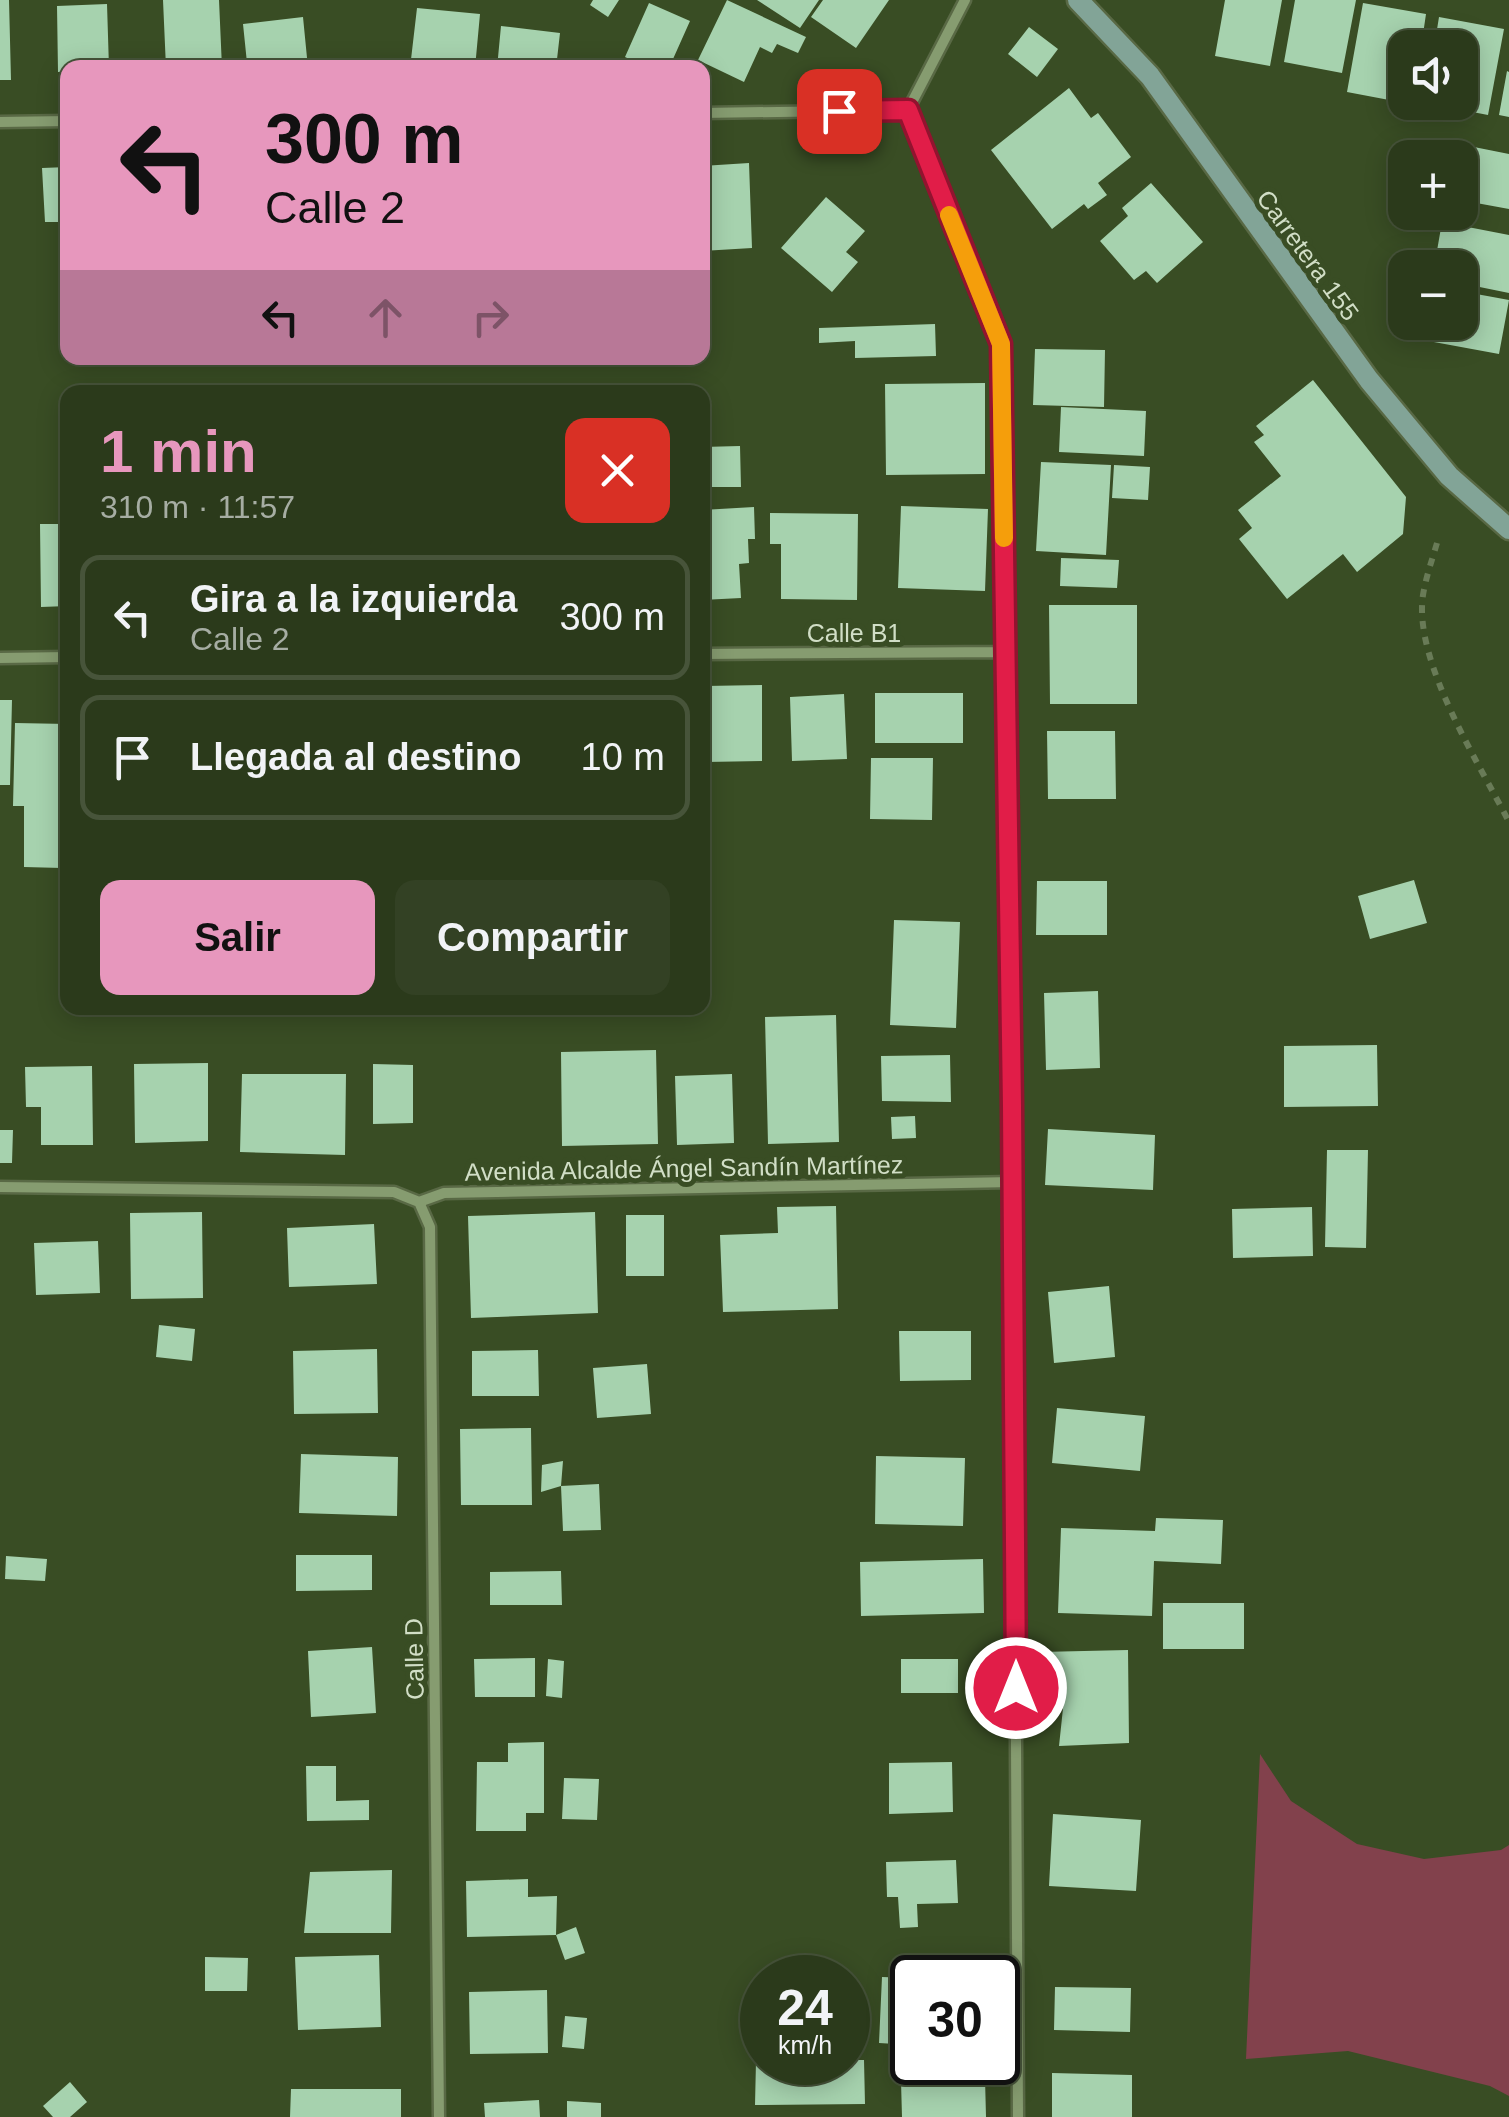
<!DOCTYPE html>
<html lang="es">
<meta charset="utf-8">
<style>
:root{--surface:#2b3a1b;--page:#334124;--text:#f1f3f6;--muted:#a6ada3;--line:#47543a;--accent:#e797bd}
body{margin:0;font-family:Arial,sans-serif;background:var(--page);color:var(--text);height:100vh;display:flex;flex-direction:column;font-size:38px;white-space:nowrap}
*{box-sizing:border-box;margin:0}
p{font-size:32px;color:var(--muted)}
.icon{flex:none;width:55px;height:55px;fill:none;stroke:currentColor;stroke-width:2;stroke-linecap:round;stroke-linejoin:round}
.map{position:relative;flex:1;overflow:hidden}
.side{position:absolute;left:60px;top:385px;width:650px;height:630px;display:flex;flex-direction:column;background:var(--surface);border-radius:20px;box-shadow:0 5px 25px #0003,0 0 0 2px var(--line)}
.side>*{flex:none}
.hud{position:absolute;left:60px;top:60px;width:650px;height:305px;border-radius:20px;box-shadow:0 5px 25px #0003,0 0 0 2px var(--line);background:#e797bd;color:#111;overflow:hidden}
.controls{position:absolute;left:1388px;top:30px;display:grid;gap:20px}
.controls a{display:grid;place-items:center;width:90px;height:90px;border-radius:20px;background:var(--surface);box-shadow:0 5px 25px #0003,0 0 0 2px var(--line);font-size:50px}
.speed{position:absolute;left:740px;top:1955px;display:flex;gap:20px;font-size:50px;font-weight:700;text-align:center}
.speed>*{display:grid;place-content:center;width:130px;height:130px;border-radius:50%;background:var(--surface);box-shadow:0 5px 25px #0003,0 0 0 2px var(--line);line-height:1}
.speed small{font-size:25px;font-weight:400}
.speed .limit{border:5px solid #111;border-radius:15px;background:#fff;color:#111}
.pin{position:absolute;display:grid;place-items:center;width:85px;height:85px;color:#fff;margin:-42px;border-radius:20px;box-shadow:0 5px 15px #0006}
.me{position:absolute;width:110px;margin:-55px;rotate:0deg;stroke-linejoin:round;filter:drop-shadow(0 0 8px #0008)}
.turn{display:flex;align-items:center;gap:35px;height:210px;padding:0 40px;font-size:45px}
.turn .icon{width:130px;height:130px;stroke-width:2.5}
.turn b{display:block;font-size:70px;line-height:85px}
.lanes{display:flex;align-items:center;height:95px;padding:0 40px;background:#0003;justify-content:center;gap:50px;direction:ltr}
.lanes .off{opacity:.35}
.round{display:grid;place-items:center;flex:none;width:105px;height:105px;border-radius:20px;background:var(--page)}
.headline{display:flex;align-items:center;justify-content:space-between;height:170px;padding:0 40px}
h1{font-size:60px;font-weight:600;line-height:75px;color:var(--accent)}
.cta{display:flex;gap:20px;margin-top:auto;padding:20px 40px}
.cta a{flex:1;height:115px;border-radius:20px;background:var(--accent);color:#111;font-size:40px;font-weight:600;line-height:115px;text-align:center}
.cta a+a{background:var(--page);color:var(--text)}
ul{padding:0;list-style:none}
li{display:flex;align-items:center;gap:30px;height:125px;margin:0 20px 15px;padding:0 20px;border:5px solid var(--line);border-radius:20px}
li div{flex:1}
li b{display:block;font-size:38px}
li em{font-style:normal}
.map>svg:first-child{display:block}
.green{fill:#82414c}
.building{fill:#a6d2ae}
.lines{fill:none;stroke-linecap:round;stroke-linejoin:round}
.street-casing{stroke:#596945;stroke-width:15}
.secondary-casing{stroke:#596945;stroke-width:25}
.path{stroke:#697b57;stroke-width:6;stroke-dasharray:8 8;stroke-linecap:butt}
.street{stroke:#869c70;stroke-width:10}
.secondary{stroke:#82a497;stroke-width:20}
.route-casing{stroke:#92132f;stroke-width:25}
.route{stroke:#e11d48;stroke-width:18}
.slow{stroke:#f59e0b;stroke-width:18}
.labels{text-anchor:middle;stroke-width:10;stroke-linejoin:round;paint-order:stroke}
.street-label{font-size:25px;fill:#d1dec6;stroke:#394d24}
</style>
<div class="map">
<svg width="1509" height="2117" viewBox="0 0 1509 2117">
<rect width="100%" height="100%" fill="#394d24"/>
<path class="green" d="M1260,1754L1291,1801L1357,1844L1424,1859L1501,1850L1509,1845V2096L1490,2086L1348,2051L1246,2059Z"/>
<path class="building" d="M0,0H9L11,80H0Z
M163,0H219L222,68H166Z
M593,0H619L608,17L590,5Z
M727,0L806,37L798,53L777,44L772,53L760,47L744,82L698,60Z
M757,0H819L800,28Z
M823,0H889L856,48L811,17Z
M1225,0H1282L1270,66L1215,56Z
M1295,0H1356L1342,73L1284,62Z
M649,3L690,21L669,68H648L625,57Z
M1363,3L1426,14L1421,48H1405V103L1347,92Z
M107,4L109,68H68V72H58L57,6Z
M417,8L480,14L475,68H410Z
M303,17L308,68H272L271,61L247,63L243,24Z
M1439,17L1504,29L1488,115L1431,104L1460,102V48H1434Z
M501,26L560,33L556,68H497Z
M1029,27L1058,49L1037,77L1008,54Z
M1507,71L1509,72V117L1499,115Z
M1069,88L1091,118L1098,113L1131,157L1098,183L1107,195L1088,209L1084,204L1052,229L991,150Z
M1454,143L1509,154V209L1460,200V158H1451Z
M749,163L752,248L702,251V166Z
M68,167V222H45L42,168Z
M1151,183L1203,242L1157,283L1146,271L1134,280L1100,241L1128,216L1122,208Z
M826,197L865,231L846,252L858,262L832,292L781,248Z
M1442,222L1509,235V293L1460,283V268H1434Z
M1460,291L1509,300L1499,354L1423,340L1426,322H1460Z
M935,324L936,356L855,358V341L819,343V328Z
M1035,349L1105,350L1104,407L1033,405Z
M1313,380L1406,497L1403,534L1357,572L1343,554L1287,599L1239,539L1252,528L1238,510L1281,476L1254,442L1264,435L1256,426Z
M985,383V474L886,475L885,384Z
M1061,407L1146,411L1144,456L1059,452Z
M740,446L741,487H702V447Z
M1041,462L1111,465L1106,555L1036,551Z
M1114,465L1150,467L1148,500L1112,498Z
M901,506L988,509L985,591L898,588Z
M754,507L755,539H748L749,563L739,564L741,598L702,600V510Z
M770,513L858,514L857,600L781,599V544H770Z
M40,524H68V606L41,607Z
M1061,558L1119,560L1117,588L1060,586Z
M1049,605H1137V704H1050Z
M762,685V761L706,762L705,686Z
M875,693H963V743H875Z
M844,694L847,759L792,761L790,697Z
M0,700H12L10,785H0Z
M15,723L68,724V807H63L62,868L24,867V806H13Z
M1047,731H1115L1116,799H1048Z
M871,758H933L932,820L870,819Z
M1414,880L1427,923L1370,939L1358,896Z
M1037,881H1107V935H1036Z
M894,920L960,922L956,1028L890,1025Z
M1098,991L1100,1068L1046,1070L1044,993Z
M836,1015L839,1142L768,1144L765,1017Z
M1377,1045L1378,1106L1284,1107V1046Z
M656,1050L658,1144L562,1146L561,1052Z
M950,1055L951,1102L882,1101L881,1056Z
M208,1063V1141L135,1143L134,1064Z
M373,1064L413,1065V1123L373,1124Z
M92,1066L93,1145H41V1107H26L25,1067Z
M242,1074H346L345,1155L240,1152Z
M732,1074L734,1143L677,1145L675,1076Z
M915,1116L916,1138L892,1139L891,1117Z
M1048,1129L1155,1135L1153,1190L1045,1185Z
M0,1130H13L12,1163H0Z
M1327,1150H1368L1366,1248L1325,1247Z
M836,1206L838,1309L723,1312L720,1235L778,1233L777,1207Z
M1312,1207L1313,1256L1233,1258L1232,1209Z
M202,1212L203,1298L131,1299L130,1213Z
M595,1212L598,1313L471,1318L468,1216Z
M626,1215H664V1276H626Z
M374,1224L377,1284L289,1287L287,1228Z
M98,1241L100,1293L36,1295L34,1243Z
M1109,1286L1115,1357L1054,1363L1048,1292Z
M159,1325L195,1329L192,1361L156,1357Z
M899,1331H971V1380L900,1381Z
M377,1349L378,1413L294,1414L293,1351Z
M538,1350L539,1396H472V1351Z
M647,1364L651,1414L597,1418L593,1368Z
M1057,1408L1145,1416L1140,1471L1052,1463Z
M531,1428L532,1505H461L460,1429Z
M301,1454L398,1457L397,1516L299,1513Z
M876,1456L965,1458L963,1526L875,1524Z
M563,1461L561,1486L541,1492L542,1465Z
M599,1484L601,1530L563,1531L561,1486Z
M1156,1518L1223,1520L1221,1564L1154,1561L1152,1616L1058,1613L1061,1528L1155,1531Z
M296,1555H372V1590L296,1591Z
M6,1556L47,1559L45,1581L5,1579Z
M983,1559L984,1613L861,1616L860,1562Z
M561,1571L562,1605H490V1572Z
M1163,1603H1244V1649H1163Z
M372,1647L376,1713L311,1717L308,1651Z
M1128,1650L1129,1743L1059,1746L1064,1699H1040V1652Z
M535,1658V1697H475L474,1659Z
M548,1659L564,1661L562,1698L546,1696Z
M901,1659H958V1693H901Z
M544,1742V1813H526V1831H476L477,1762H508V1743Z
M952,1762L953,1812L889,1814V1763Z
M306,1766H336V1801L369,1800V1820L307,1821Z
M564,1778L599,1779L597,1820L562,1819Z
M1053,1814L1141,1820L1136,1891L1049,1886Z
M956,1860L958,1903L917,1904L918,1927L900,1928L898,1897H887L886,1862Z
M392,1870L391,1933H304L310,1872Z
M528,1879V1897L557,1896L556,1935L467,1937L466,1881Z
M576,1927L585,1953L565,1960L556,1935Z
M379,1955L381,2027L298,2030L295,1957Z
M205,1957L248,1958L247,1991H205Z
M882,1977L912,1978V2045L879,2043Z
M1055,1987L1131,1988L1130,2032L1054,2030Z
M547,1990L548,2053L470,2054L469,1992Z
M565,2016L587,2018L584,2049L562,2047Z
M848,2060H864L865,2104L755,2105L756,2061L848,2062Z
M1052,2073L1132,2075V2117H1052Z
M985,2078L986,2117H902L901,2081Z
M70,2082L87,2102L70,2117H53L43,2106Z
M291,2089H401V2117H290Z
M539,2100L540,2117H485L484,2103Z
M567,2101L601,2103V2117H567Z"/>
<g class="lines">
<defs>
<path id="street" d="M908,110L1001,343L1013,1182L1018,2117
M908,110L965,0
M702,113L908,110
M0,122L68,121
M702,654L1006,652
M0,658L68,657
M0,1187L394,1192L419,1202L444,1193L1013,1182
M419,1202L430,1227L439,2117"/>
<path id="secondary" d="M1078,0L1150,76L1369,380L1449,476L1509,529"/>
</defs>
<use href="#street" class="street-casing"/>
<use href="#secondary" class="secondary-casing"/>
<path class="path" d="M1437,543C1432,560 1426,577 1423,595C1413,661 1479,763 1509,822"/>
<use href="#street" class="street"/>
<use href="#secondary" class="secondary"/>
</g>
<g class="lines">
<defs>
<path id="route" d="M839,111L908,110L1001,344L1012,1106L1016,1688"/>
</defs>
<use href="#route" class="route-casing"/>
<use href="#route" class="route"/>
<path class="slow" d="M949,215L1001,344L1004,538"/>
</g>
<g class="labels">
<g class="street-label">
<text transform="translate(1308 255) rotate(54)" y="9">Carretera 155</text>
<text x="854" y="642">Calle B1</text>
<text transform="translate(684 1168) rotate(-1)" y="9">Avenida Alcalde Ángel Sandín Martínez</text>
<text transform="translate(414 1659) rotate(-91)" y="9">Calle D</text>
</g>
</g>
</svg>
<div class="controls">
<a><svg class="icon" aria-label="sound" viewBox="0 0 24 24"><path d="M4 9h4l5-4v14l-5-4H4zM17 9q2 3 0 6"/></svg></a>
<a>+</a>
<a>−</a>
</div>
<div class="speed"><div>24<small>km/h</small></div><div class="limit">30</div></div>
<div class="pin" style="left:839px;top:111px;background:#d93025"><svg class="icon" aria-label="arrive" viewBox="0 0 24 24"><path d="M6 21V4h12l-3 4 3 4H6"/></svg></div>
<svg class="me" style="left:1016px;top:1688px" viewBox="-20 -20 40 40"><circle r="17" fill="#e11d48" stroke="#fff" stroke-width="3"/><path d="M0-11L8 9 0 5-8 9z" fill="#fff"/></svg>
<div class="hud">
<div class="turn"><svg class="icon" aria-label="left" viewBox="0 0 24 24"><path d="M17 20v-9H6M10 6l-5 5 5 5"/></svg><div><b>300 m</b>Calle 2</div></div>
<div class="lanes"><svg class="icon" aria-label="left" viewBox="0 0 24 24"><path d="M17 20v-9H6M10 6l-5 5 5 5"/></svg><svg class="icon off" aria-label="ahead" viewBox="0 0 24 24"><path d="M12 20V5M6 11l6-6 6 6"/></svg><svg class="icon off" aria-label="right" viewBox="0 0 24 24"><path d="M7 20v-9h11M14 6l5 5-5 5"/></svg></div>
</div>
<section class="side">
<div class="headline"><div><h1>1 min</h1><p>310 m · 11:57</p></div><a class="round" style="background:#d93025;color:#fff"><svg class="icon" aria-label="close" viewBox="0 0 24 24"><path d="M6 6l12 12M18 6L6 18"/></svg></a></div>
<ul>
<li><svg class="icon" aria-label="left" viewBox="0 0 24 24"><path d="M17 20v-9H6M10 6l-5 5 5 5"/></svg><div><b>Gira a la izquierda</b><p>Calle 2</p></div><em>300 m</em></li>
<li><svg class="icon" aria-label="arrive" viewBox="0 0 24 24"><path d="M6 21V4h12l-3 4 3 4H6"/></svg><div><b>Llegada al destino</b></div><em>10 m</em></li>
</ul>
<div class="cta"><a>Salir</a><a>Compartir</a></div>
</section>
</div>
